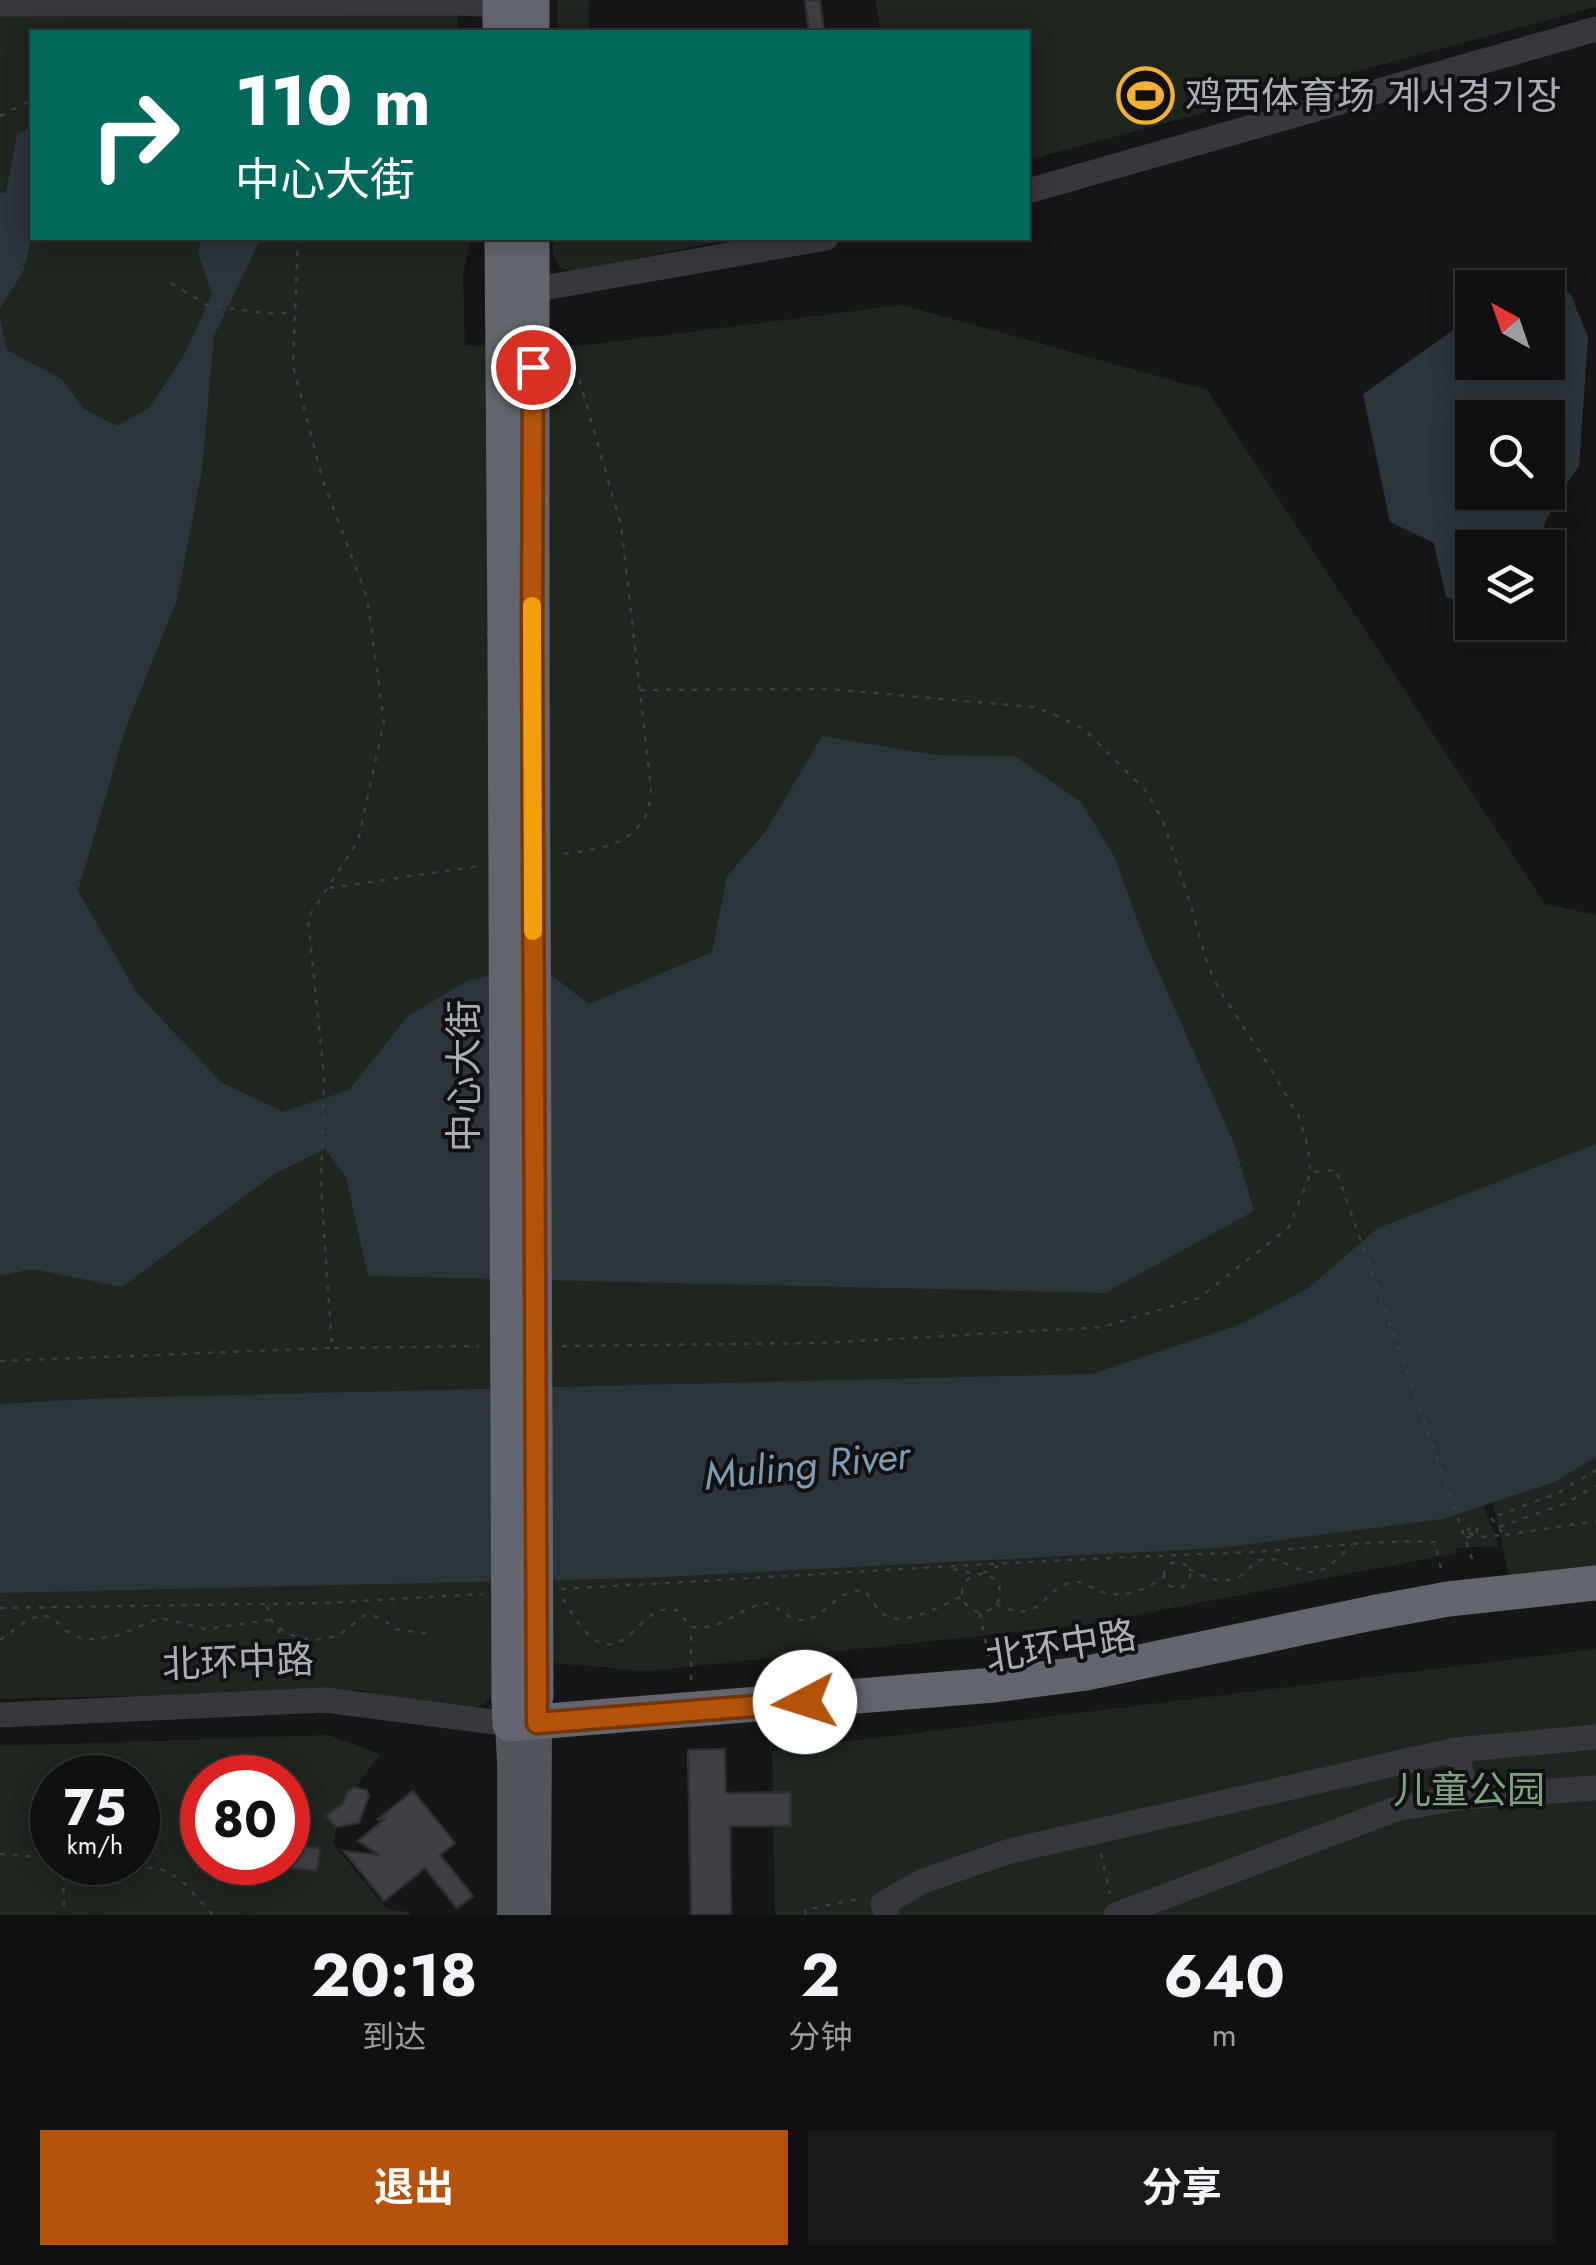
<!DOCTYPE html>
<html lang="zh">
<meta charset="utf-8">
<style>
:root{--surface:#101012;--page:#19191b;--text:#f1f3f6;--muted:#9c9d9f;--line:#303032;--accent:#b45309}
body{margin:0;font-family:Jost,"Noto Sans SC","Noto Sans KR",sans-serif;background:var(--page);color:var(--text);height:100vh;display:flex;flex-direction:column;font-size:38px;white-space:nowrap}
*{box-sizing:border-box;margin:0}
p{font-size:32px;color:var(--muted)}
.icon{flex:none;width:55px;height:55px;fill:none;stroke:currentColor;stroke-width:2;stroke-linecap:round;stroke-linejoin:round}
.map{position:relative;height:1915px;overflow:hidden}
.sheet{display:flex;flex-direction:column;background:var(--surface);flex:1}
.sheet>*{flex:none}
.banner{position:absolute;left:30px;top:30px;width:1000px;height:210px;border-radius:0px;box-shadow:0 5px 25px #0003,0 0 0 2px var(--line);background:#00695c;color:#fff;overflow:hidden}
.needle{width:65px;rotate:320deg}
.fabs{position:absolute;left:1455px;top:270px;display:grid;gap:20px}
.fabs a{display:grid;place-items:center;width:110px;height:110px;border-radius:0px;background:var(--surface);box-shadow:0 5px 25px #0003,0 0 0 2px var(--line);font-size:50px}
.speed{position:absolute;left:30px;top:1755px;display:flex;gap:20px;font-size:50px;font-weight:700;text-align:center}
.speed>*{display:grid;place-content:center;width:130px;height:130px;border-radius:50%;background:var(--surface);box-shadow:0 5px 25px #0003,0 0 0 2px var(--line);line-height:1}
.speed small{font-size:25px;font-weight:400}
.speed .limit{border:15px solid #d22;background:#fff;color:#111}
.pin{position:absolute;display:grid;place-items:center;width:85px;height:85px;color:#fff;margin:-42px;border:5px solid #fff;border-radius:50%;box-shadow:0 2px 10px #0007}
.me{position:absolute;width:110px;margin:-55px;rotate:265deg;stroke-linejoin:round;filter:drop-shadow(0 0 8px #0008)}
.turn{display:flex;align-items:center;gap:35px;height:210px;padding:0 40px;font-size:45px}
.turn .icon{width:130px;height:130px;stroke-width:2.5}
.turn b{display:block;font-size:70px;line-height:85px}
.eta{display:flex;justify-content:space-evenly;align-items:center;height:170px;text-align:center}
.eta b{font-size:60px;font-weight:700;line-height:70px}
.cta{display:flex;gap:20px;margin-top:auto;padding:20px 40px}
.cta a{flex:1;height:115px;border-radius:0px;background:var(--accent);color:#fff;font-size:40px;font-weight:700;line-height:115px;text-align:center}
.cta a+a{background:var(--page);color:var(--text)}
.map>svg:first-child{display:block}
.green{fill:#1e261f;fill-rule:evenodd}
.water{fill:#2c353c;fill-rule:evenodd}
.building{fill:#404145;stroke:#303034;stroke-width:2.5}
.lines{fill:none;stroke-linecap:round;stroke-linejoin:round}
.path{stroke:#3d3f44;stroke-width:2.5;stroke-dasharray:5 8;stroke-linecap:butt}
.minor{stroke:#37383d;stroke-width:25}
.major{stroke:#53555c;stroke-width:30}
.highway{stroke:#63666e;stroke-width:35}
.path-bridge{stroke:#3d3f44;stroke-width:2.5;stroke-dasharray:5 8;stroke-linecap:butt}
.highway-bridge{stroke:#63666e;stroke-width:35}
.route-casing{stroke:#753606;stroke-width:25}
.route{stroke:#b45309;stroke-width:18}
.slow{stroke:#f59e0b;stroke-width:18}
.labels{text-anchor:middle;stroke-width:8;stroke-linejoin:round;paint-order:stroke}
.poi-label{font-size:38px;fill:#a8adb8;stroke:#111113;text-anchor:start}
.street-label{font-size:38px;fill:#a8adb8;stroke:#111113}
.park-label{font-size:38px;fill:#7fa381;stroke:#111113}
.water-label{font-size:40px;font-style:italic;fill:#7f9bb3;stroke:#111113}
</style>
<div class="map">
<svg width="1596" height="1915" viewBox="0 0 1596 1915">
<rect width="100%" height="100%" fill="#161618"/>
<path class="green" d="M0,0H457L458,32H32V238H471L463,275L465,346H579L902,305L1207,390L1545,904L1596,915V1144L1379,1229L1499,1546L1458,1548L1456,1549L1457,1553L1084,1625L647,1671L552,1663L499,1685L485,1704L446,1717L363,1690L0,1699Z
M558,0H589V32H557Z
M875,0H1596V7L1028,160V32H881Z
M553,238H738L572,271L559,267L553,254Z
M1596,1457V1568L1509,1577L1493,1503L1553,1483Z
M1596,1649V1915H775L772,1751Z
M328,1735L380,1754L341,1808L333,1844L387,1909L409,1912L411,1915H0V1746ZM52,1778H138V1862H52ZM202,1778H288V1862H202Z"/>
<path class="water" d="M32,126V237L23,272L0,308V193H6L17,135Z
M202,238H257L258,244L214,336L202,470L177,600L126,727L78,891L137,993L221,1082L283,1112L349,1090L408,1016L469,980L538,965L589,1004L712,952L727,876L766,831L822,736L935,755L1015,756L1081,802L1114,856L1147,946L1234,1143L1254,1211L1105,1293L368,1276L346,1177L325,1149L276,1173L122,1287L32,1269L0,1276V319L7,350L62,379L84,409L117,426L149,408L184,355L212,295L198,252Z
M1548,292L1570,293L1588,337L1579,466L1557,498L1534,547L1472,548V606L1446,597L1434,543L1390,522L1363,394L1472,317V362H1548ZM1472,418H1548V492H1472Z
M1596,1144V1457L1553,1483L1443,1519L1219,1548L643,1578L0,1593V1404L110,1398L1092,1374L1239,1325L1307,1289L1378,1228Z"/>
<path class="building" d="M805,0H820L824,32H809Z
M725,1749L726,1793L791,1792V1826H730L731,1915H691L688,1750Z
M354,1787L366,1790L369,1795L359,1823L336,1827L326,1816L343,1803L348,1791Z
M413,1791L455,1843L440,1855L473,1896L457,1908L425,1868L384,1901L344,1851L379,1855L358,1841L386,1818L377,1820Z
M288,1845L320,1848L317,1871L288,1868Z"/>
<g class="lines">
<path class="path" d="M0,116L32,100
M298,238L293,365L322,478L367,597L384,722L358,841L308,918L324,1076L321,1186L332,1348L479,1346
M171,283L207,305L264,313H293
M559,368L570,369L578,375L621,525L651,789C650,797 650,807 647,813C632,847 593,850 562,854
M640,690L829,689L1033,707L1054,714L1085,730L1147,792L1164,824L1190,903L1207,963L1218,988L1269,1066L1299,1117L1308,1147L1310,1169
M329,888L480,866
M562,1346L823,1343L1102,1327L1199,1298L1289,1227L1311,1172L1336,1170L1475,1567
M0,1361L332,1348
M1499,1527L1567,1503L1596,1485
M1469,1533L1478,1537L1504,1535L1491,1518L1558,1493L1596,1470
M1505,1535L1596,1521
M1164 1575a13 13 0 1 1 26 0a13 13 0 1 1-26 0Z
M953,1569L975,1574
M1189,1569C1206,1578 1224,1586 1242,1575C1249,1570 1252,1563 1260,1560C1281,1553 1301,1579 1321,1570C1332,1566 1343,1553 1352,1545
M983,1573L998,1566
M962 1593a19 19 0 1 1 38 0a19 19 0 1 1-38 0Z
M561,1589C784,1577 1007,1561 1230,1553C1298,1551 1367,1539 1435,1542L1442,1573
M563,1599C570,1610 577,1623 586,1632C620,1667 636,1618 661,1610C666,1609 672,1610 677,1610L691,1627C725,1632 742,1603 771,1603C819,1648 822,1590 864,1590C870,1597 877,1610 885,1615C903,1628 945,1604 963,1596
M996,1604C1045,1628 1042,1585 1074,1582C1084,1582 1089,1586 1097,1590C1120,1600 1146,1591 1164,1576
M267,1606C268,1609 270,1619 272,1621C289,1640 320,1645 341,1633C351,1628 357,1619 368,1614L383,1619L394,1629L431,1634
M0,1608L324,1603L483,1594
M980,1613L989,1659
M279,1628L280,1680
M0,1640L29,1619L43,1615L54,1619L66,1631L85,1640L116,1636L160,1618L205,1629L271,1620
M691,1680V1628
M1101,1853L1110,1894
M0,1854L52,1858
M63,1862L64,1915
M96,1862L161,1869L181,1880L213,1915
M806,1915L805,1910L862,1898"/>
<path class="minor" d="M0,4L455,3L500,5
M1028,191L1596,29
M532,290L826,238
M0,1715L326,1700L510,1724
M1457,1750L1466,1797
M887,1915L883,1904L923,1881L1010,1851L1455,1750L1596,1737
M1116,1915L1396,1809L1464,1797L1596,1788"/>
<path class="major" d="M510,1724L512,1762V1915
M536,1915L537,1723"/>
<path class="highway" d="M500,0V32
M532,0V32
M502,238L505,634
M532,634V238
M509,1698L510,1724L994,1685L1087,1673L1372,1613L1448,1599L1596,1583"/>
<path class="path-bridge" d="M1466,1538L1476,1535L1477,1529L1474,1525L1468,1529L1469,1533"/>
<path class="highway-bridge" d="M505,634L509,1698
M532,634L536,1696"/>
</g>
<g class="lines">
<defs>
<path id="route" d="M533,367L532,634L537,1723L805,1702"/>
</defs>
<use href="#route" class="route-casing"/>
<use href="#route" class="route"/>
<path class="slow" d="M532,606L533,931"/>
</g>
<defs>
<symbol id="stadium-ring" viewBox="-11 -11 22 22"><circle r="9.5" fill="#111113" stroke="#f2b134" stroke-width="1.5"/><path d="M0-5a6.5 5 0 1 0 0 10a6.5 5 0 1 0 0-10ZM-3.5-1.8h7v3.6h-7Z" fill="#f2b134"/></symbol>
</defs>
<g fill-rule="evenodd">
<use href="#stadium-ring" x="1114" y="64" width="63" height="63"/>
</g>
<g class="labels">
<g class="poi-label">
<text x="1185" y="109">鸡西体育场 계서경기장</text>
</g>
<g class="street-label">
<text transform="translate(464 1076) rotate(-90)" y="13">中心大街</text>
<text transform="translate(1061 1646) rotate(-9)" y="13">北环中路</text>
<text transform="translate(238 1662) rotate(-2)" y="13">北环中路</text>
</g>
<g class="park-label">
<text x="1469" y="1803">儿童公园</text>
</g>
<g class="water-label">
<text transform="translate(807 1465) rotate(-6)" y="14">Muling River</text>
</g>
</g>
</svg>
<div class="fabs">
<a><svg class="needle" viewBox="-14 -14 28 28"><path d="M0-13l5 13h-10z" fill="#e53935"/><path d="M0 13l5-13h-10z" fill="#9c9d9f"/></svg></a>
<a><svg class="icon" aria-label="search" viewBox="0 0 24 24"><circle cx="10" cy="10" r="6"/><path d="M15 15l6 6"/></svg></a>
<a><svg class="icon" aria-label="layers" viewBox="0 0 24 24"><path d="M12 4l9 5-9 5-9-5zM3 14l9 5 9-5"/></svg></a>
</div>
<div class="speed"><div>75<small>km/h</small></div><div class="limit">80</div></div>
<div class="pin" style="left:533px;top:367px;background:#d93025"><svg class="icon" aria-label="arrive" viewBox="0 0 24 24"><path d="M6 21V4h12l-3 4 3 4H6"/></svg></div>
<svg class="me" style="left:805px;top:1702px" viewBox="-20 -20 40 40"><circle r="19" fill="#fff"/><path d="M0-13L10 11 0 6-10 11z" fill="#b45309"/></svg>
<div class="banner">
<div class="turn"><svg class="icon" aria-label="right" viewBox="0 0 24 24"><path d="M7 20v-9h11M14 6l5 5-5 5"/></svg><div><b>110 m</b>中心大街</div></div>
</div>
</div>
<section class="sheet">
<div class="eta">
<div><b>20:18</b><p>到达</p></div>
<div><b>2</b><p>分钟</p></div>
<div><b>640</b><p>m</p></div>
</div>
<div class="cta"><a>退出</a><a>分享</a></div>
</section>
